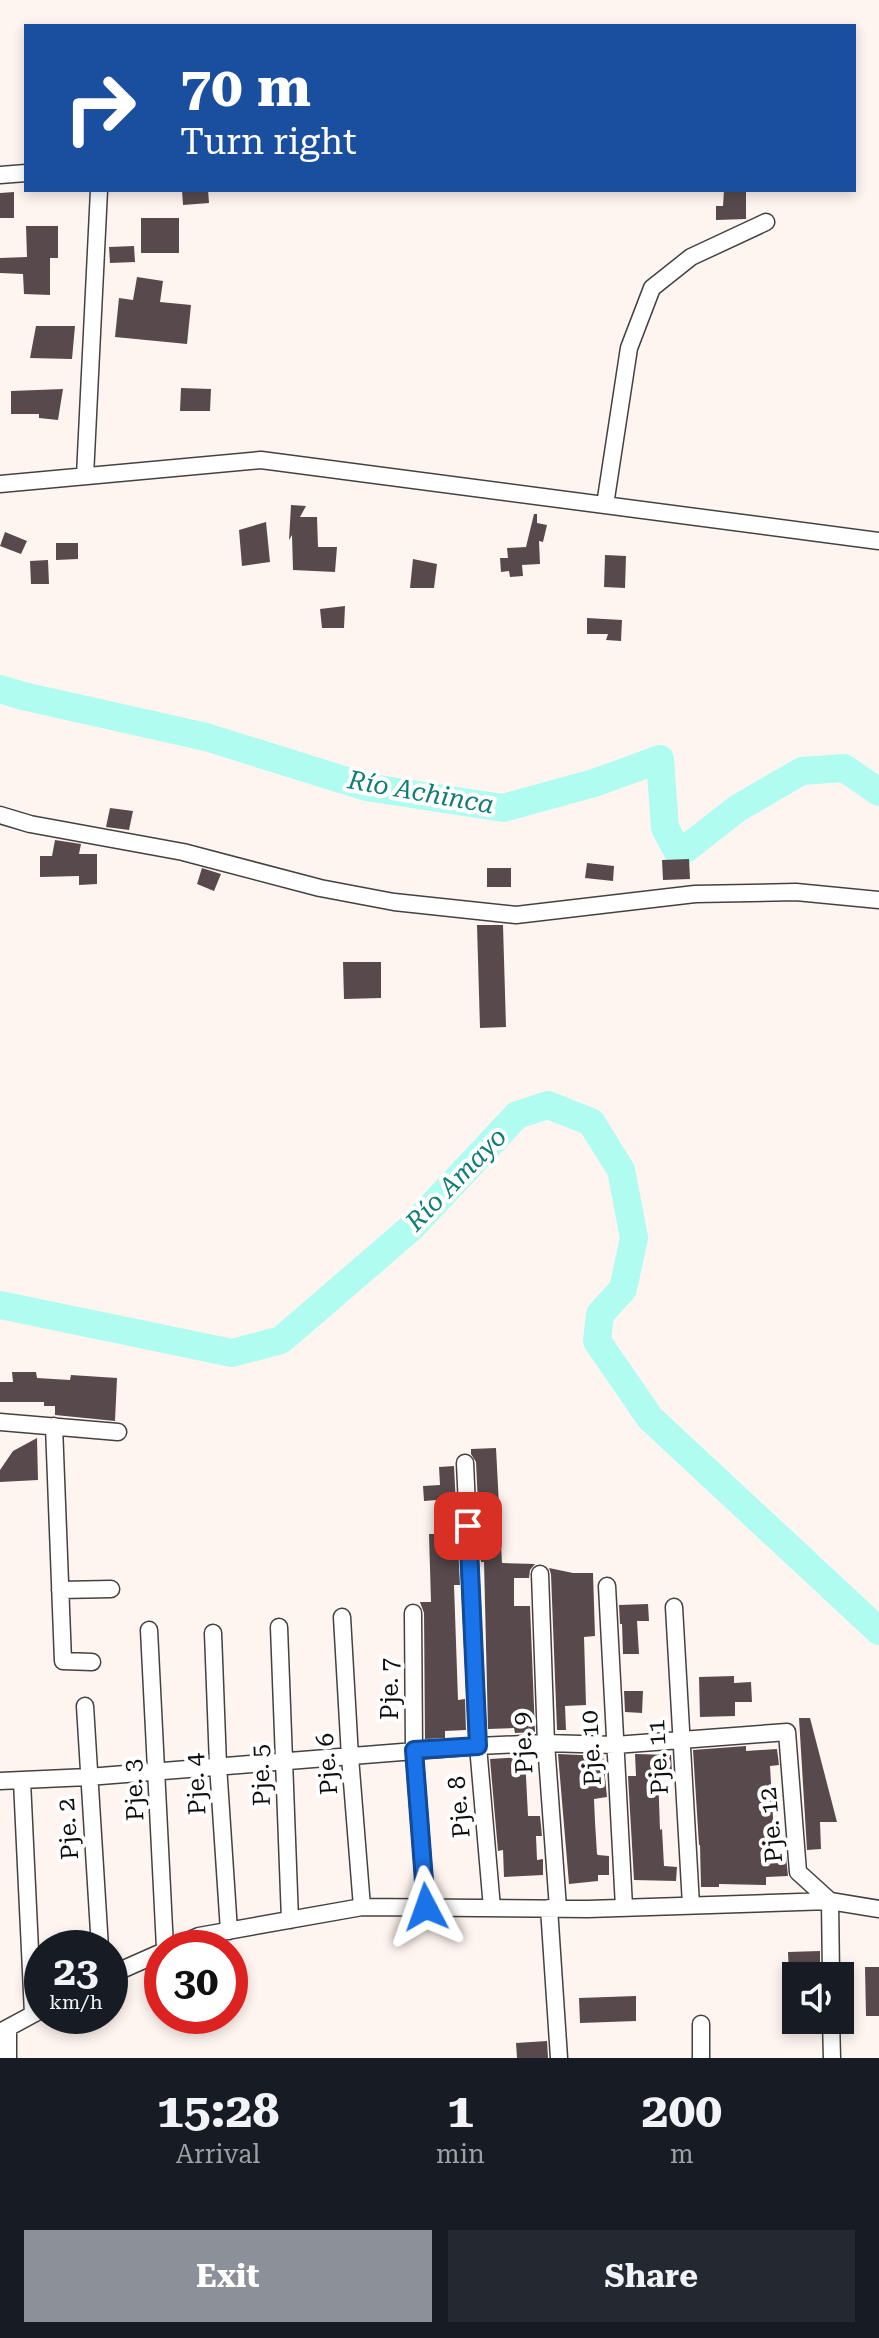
<!DOCTYPE html>
<meta charset="utf-8">
<style>
:root{--surface:#171b24;--page:#242831;--text:#f1f3f6;--muted:#9ea1a6;--accent:#8c9099}
body{margin:0;font-family:"Roboto Serif",serif;background:var(--page);color:var(--text);height:100vh;display:flex;flex-direction:column;font-size:30px;white-space:nowrap}
*{box-sizing:border-box;margin:0}
p{font-size:26px;color:var(--muted)}
.icon{flex:none;width:44px;height:44px;fill:none;stroke:currentColor;stroke-width:2;stroke-linecap:round;stroke-linejoin:round}
.map{position:relative;height:2058px;overflow:hidden}
.panel{display:flex;flex-direction:column;background:var(--surface);flex:1}
.panel>*{flex:none}
.top-card{position:absolute;left:24px;top:24px;width:832px;height:168px;border-radius:0px;box-shadow:0 4px 12px #0003;background:#1a4fa0;color:#fff;overflow:hidden}
.fabs{position:absolute;left:782px;top:1962px;display:grid;gap:16px}
.fabs a{display:grid;place-items:center;width:72px;height:72px;border-radius:0px;background:var(--surface);box-shadow:0 4px 12px #0003;font-size:40px}
.speed{position:absolute;left:24px;top:1930px;display:flex;gap:16px;font-size:40px;font-weight:700;text-align:center}
.speed>*{display:grid;place-content:center;width:104px;height:104px;border-radius:50%;background:var(--surface);box-shadow:0 4px 12px #0003;line-height:1}
.speed small{font-size:20px;font-weight:400}
.speed .limit{border:12px solid #d22;background:#fff;color:#111}
.pin{position:absolute;display:grid;place-items:center;width:68px;height:68px;color:#fff;margin:-34px;border-radius:16px;box-shadow:0 4px 12px #0006}
.me{position:absolute;width:88px;margin:-44px;rotate:356deg;stroke-linejoin:round;filter:drop-shadow(0 0 6px #0008)}
.turn{display:flex;align-items:center;gap:28px;height:168px;padding:0 24px;font-size:36px}
.turn .icon{width:104px;height:104px;stroke-width:2.5}
.turn b{display:block;font-size:56px;line-height:68px}
.eta{display:flex;justify-content:space-evenly;align-items:center;height:136px;text-align:center}
.eta b{font-size:48px;font-weight:700;line-height:56px}
.cta{display:flex;gap:16px;margin-top:auto;padding:16px 24px}
.cta a{flex:1;height:92px;border-radius:0px;background:var(--accent);color:#fff;font-size:32px;font-weight:700;line-height:92px;text-align:center}
.cta a+a{background:var(--page);color:var(--text)}
.map>svg:first-child{display:block}
.lines{fill:none;stroke-linecap:round;stroke-linejoin:round}
.river{stroke:#b0fcf1;stroke-width:28}
.building{fill:#584a4c}
.street-casing{stroke:#424242;stroke-width:19}
.street{stroke:#fff;stroke-width:16}
.route-casing{stroke:#114b97;stroke-width:20}
.route{stroke:#1a73e8;stroke-width:14}
.labels{text-anchor:middle;stroke-width:8;stroke-linejoin:round;paint-order:stroke}
.street-label{font-size:24px;fill:#0f0f0f;stroke:#fff}
.water-label{font-size:26px;font-style:italic;fill:#0e7e74;stroke:#fff}
</style>
<div class="map">
<svg width="879" height="2058" viewBox="0 0 879 2058">
<rect width="100%" height="100%" fill="#fff5f0"/>
<g class="lines">
<path class="river" d="M0,689L23,696L206,737L366,787L503,808L594,783L660,759L665,828L679,854L738,808L802,771L844,768L879,792
M0,1305L232,1353L281,1340L411,1228L517,1115L548,1105L591,1122L621,1170L634,1238L623,1289L600,1314L597,1341L650,1418L879,1631"/>
</g>
<path class="building" d="M182,190H208L209,203L183,205Z
M724,190H746V219L716,220V206H723Z
M14,192V218H0V193Z
M141,218H179V253H141Z
M26,226H58V258H50V295L24,294L23,274L0,273V258L27,257Z
M134,246L135,262L110,263L109,247Z
M137,277L163,281L160,302L191,305L187,344L115,337L119,298L133,300Z
M36,326H75L72,359L30,358Z
M181,388L211,389L210,411H180Z
M63,389L58,420L39,418V414H11V391Z
M291,505L306,506L300,517H317L318,547H337L335,572L293,570L292,535L289,540Z
M534,514H537V523L547,525L543,542L539,541L540,564L522,565L523,576L510,577L509,571L501,572L500,558H508L507,548L526,547Z
M266,522L270,562L242,566L239,530Z
M5,532L27,541L21,554L0,546Z
M56,543H78V559L56,560Z
M605,555L626,556L625,588L604,587Z
M413,559L437,564L434,588H410Z
M48,560L49,584H31L30,561Z
M345,606L344,628H322L320,609Z
M587,618L622,620L621,641L606,640L608,634H587Z
M110,808L133,811L129,830L106,827Z
M55,840L81,844L79,854H97V884L79,885V876L40,877V856H52Z
M689,859L690,879L663,880L662,860Z
M587,863L614,866L613,881L585,878Z
M202,868L221,874L214,891L197,884Z
M487,868H511V887H487Z
M477,925H503L506,1027L480,1028Z
M343,962H381V998L344,999Z
M12,1372H36L37,1378L70,1380L71,1375L117,1378L115,1421L55,1415V1406H44V1402H0V1382H13Z
M37,1438L38,1480L0,1482V1470L13,1451Z
M496,1448L502,1563L535,1564L530,1570L529,1578H514V1606H530L535,1732L515,1733L514,1728L488,1729L484,1562H481L479,1529H481V1504H478L476,1462L471,1454V1449Z
M454,1466L460,1585H454L458,1700L465,1699L466,1730L445,1731V1738L425,1739L424,1613L420,1602H431L429,1534H438L437,1500L424,1501L423,1486L440,1485L439,1467Z
M549,1568L573,1573H593L595,1636L584,1637L586,1705L565,1706L566,1730H557L551,1574Z
M648,1604L649,1621H637L639,1654H623L622,1624H620L619,1605Z
M734,1676V1683L751,1682L752,1702H735V1716L700,1717L699,1677Z
M624,1691H643L642,1713L625,1712Z
M799,1718H810L837,1822H820L821,1849L807,1850Z
M746,1746V1751L777,1749L779,1765L770,1766L774,1835H765V1858L786,1857L788,1876L766,1877V1885L719,1884V1887H701L700,1845H699L693,1750Z
M558,1754L603,1756L607,1797L594,1799L595,1822L597,1854L598,1855L609,1856V1875H598V1881L569,1884Z
M635,1754L671,1755L672,1772H658L660,1830L662,1829L664,1866L677,1867L676,1881L634,1880L628,1776H636Z
M525,1757L528,1816H540L542,1836H536L537,1860L543,1859V1875L504,1877L503,1850L498,1851L490,1759Z
M820,1951V1974L789,1975L788,1952Z
M865,1967H879V2016H866Z
M636,1996V2021L580,2023L579,1998Z
M547,2041L548,2058H517L516,2043Z"/>
<g class="lines">
<defs>
<path id="street" d="M0,175L26,173
M85,476L99,190
M0,484L261,460L879,541
M605,505L629,348L652,288L691,257L766,222
M0,815L30,824L183,852L320,888L394,902L516,915L695,894L796,892L879,900
M0,1422L118,1432
M54,1426L63,1661L92,1662
M465,1463L478,1746L492,1908
M540,1574L546,1743L558,1908
M607,1586L624,1907
M60,1590L111,1589
M674,1607L691,1905
M413,1613L414,1750L426,1907
M342,1617L350,1757L362,1907
M279,1627L290,1920
M149,1630L165,1948
M213,1633L218,1765L229,1931
M85,1706L100,1948
M0,1781L88,1777L478,1746L546,1743L615,1745L787,1732L798,1872L830,1901
M22,1781L33,2014
M830,1901L831,1976
M549,1908L559,2058
M172,1948L199,1936L362,1907L588,1909L830,1901L879,1909
M110,1975L162,1952
M831,2020L832,2058
M701,2024V2058
M0,2032L41,2010
M8,2058V2029"/>
</defs>
<use href="#street" class="street-casing"/>
<use href="#street" class="street"/>
</g>
<g class="lines">
<defs>
<path id="route" d="M426,1907L414,1750L478,1746L468,1526"/>
</defs>
<use href="#route" class="route-casing"/>
<use href="#route" class="route"/>
</g>
<g class="labels">
<g class="street-label">
<text transform="translate(390 1689) rotate(-90)" y="8">Pje. 7</text>
<text transform="translate(523 1743) rotate(-93)" y="8">Pje. 9</text>
<text transform="translate(591 1748) rotate(-93)" y="8">Pje. 10</text>
<text transform="translate(658 1757) rotate(-93)" y="8">Pje. 11</text>
<text transform="translate(327 1764) rotate(-94)" y="8">Pje. 6</text>
<text transform="translate(261 1775) rotate(-92)" y="8">Pje. 5</text>
<text transform="translate(196 1784) rotate(-93)" y="8">Pje. 4</text>
<text transform="translate(134 1790) rotate(-93)" y="8">Pje. 3</text>
<text transform="translate(459 1807) rotate(-95)" y="8">Pje. 8</text>
<text transform="translate(771 1825) rotate(-95)" y="8">Pje. 12</text>
<text transform="translate(68 1829) rotate(-94)" y="8">Pje. 2</text>
</g>
<g class="water-label">
<text transform="translate(421 792) rotate(10)" y="9">Río Achinca</text>
<text transform="translate(456 1179) rotate(-46)" y="9">Río Amayo</text>
</g>
</g>
</svg>
<div class="fabs">
<a><svg class="icon" aria-label="sound" viewBox="0 0 24 24"><path d="M4 9h4l5-4v14l-5-4H4zM17 9q2 3 0 6"/></svg></a>
</div>
<div class="speed"><div>23<small>km/h</small></div><div class="limit">30</div></div>
<div class="pin" style="left:468px;top:1526px;background:#d93025"><svg class="icon" aria-label="arrive" viewBox="0 0 24 24"><path d="M6 21V4h12l-3 4 3 4H6"/></svg></div>
<svg class="me" style="left:426px;top:1907px" viewBox="-20 -20 40 40"><path d="M0-17L14 15 0 8-14 15z" fill="#1a73e8" stroke="#fff" stroke-width="4"/></svg>
<div class="top-card">
<div class="turn"><svg class="icon" aria-label="right" viewBox="0 0 24 24"><path d="M7 20v-9h11M14 6l5 5-5 5"/></svg><div><b>70 m</b>Turn right</div></div>
</div>
</div>
<section class="panel">
<div class="eta">
<div><b>15:28</b><p>Arrival</p></div>
<div><b>1</b><p>min</p></div>
<div><b>200</b><p>m</p></div>
</div>
<div class="cta"><a>Exit</a><a>Share</a></div>
</section>
